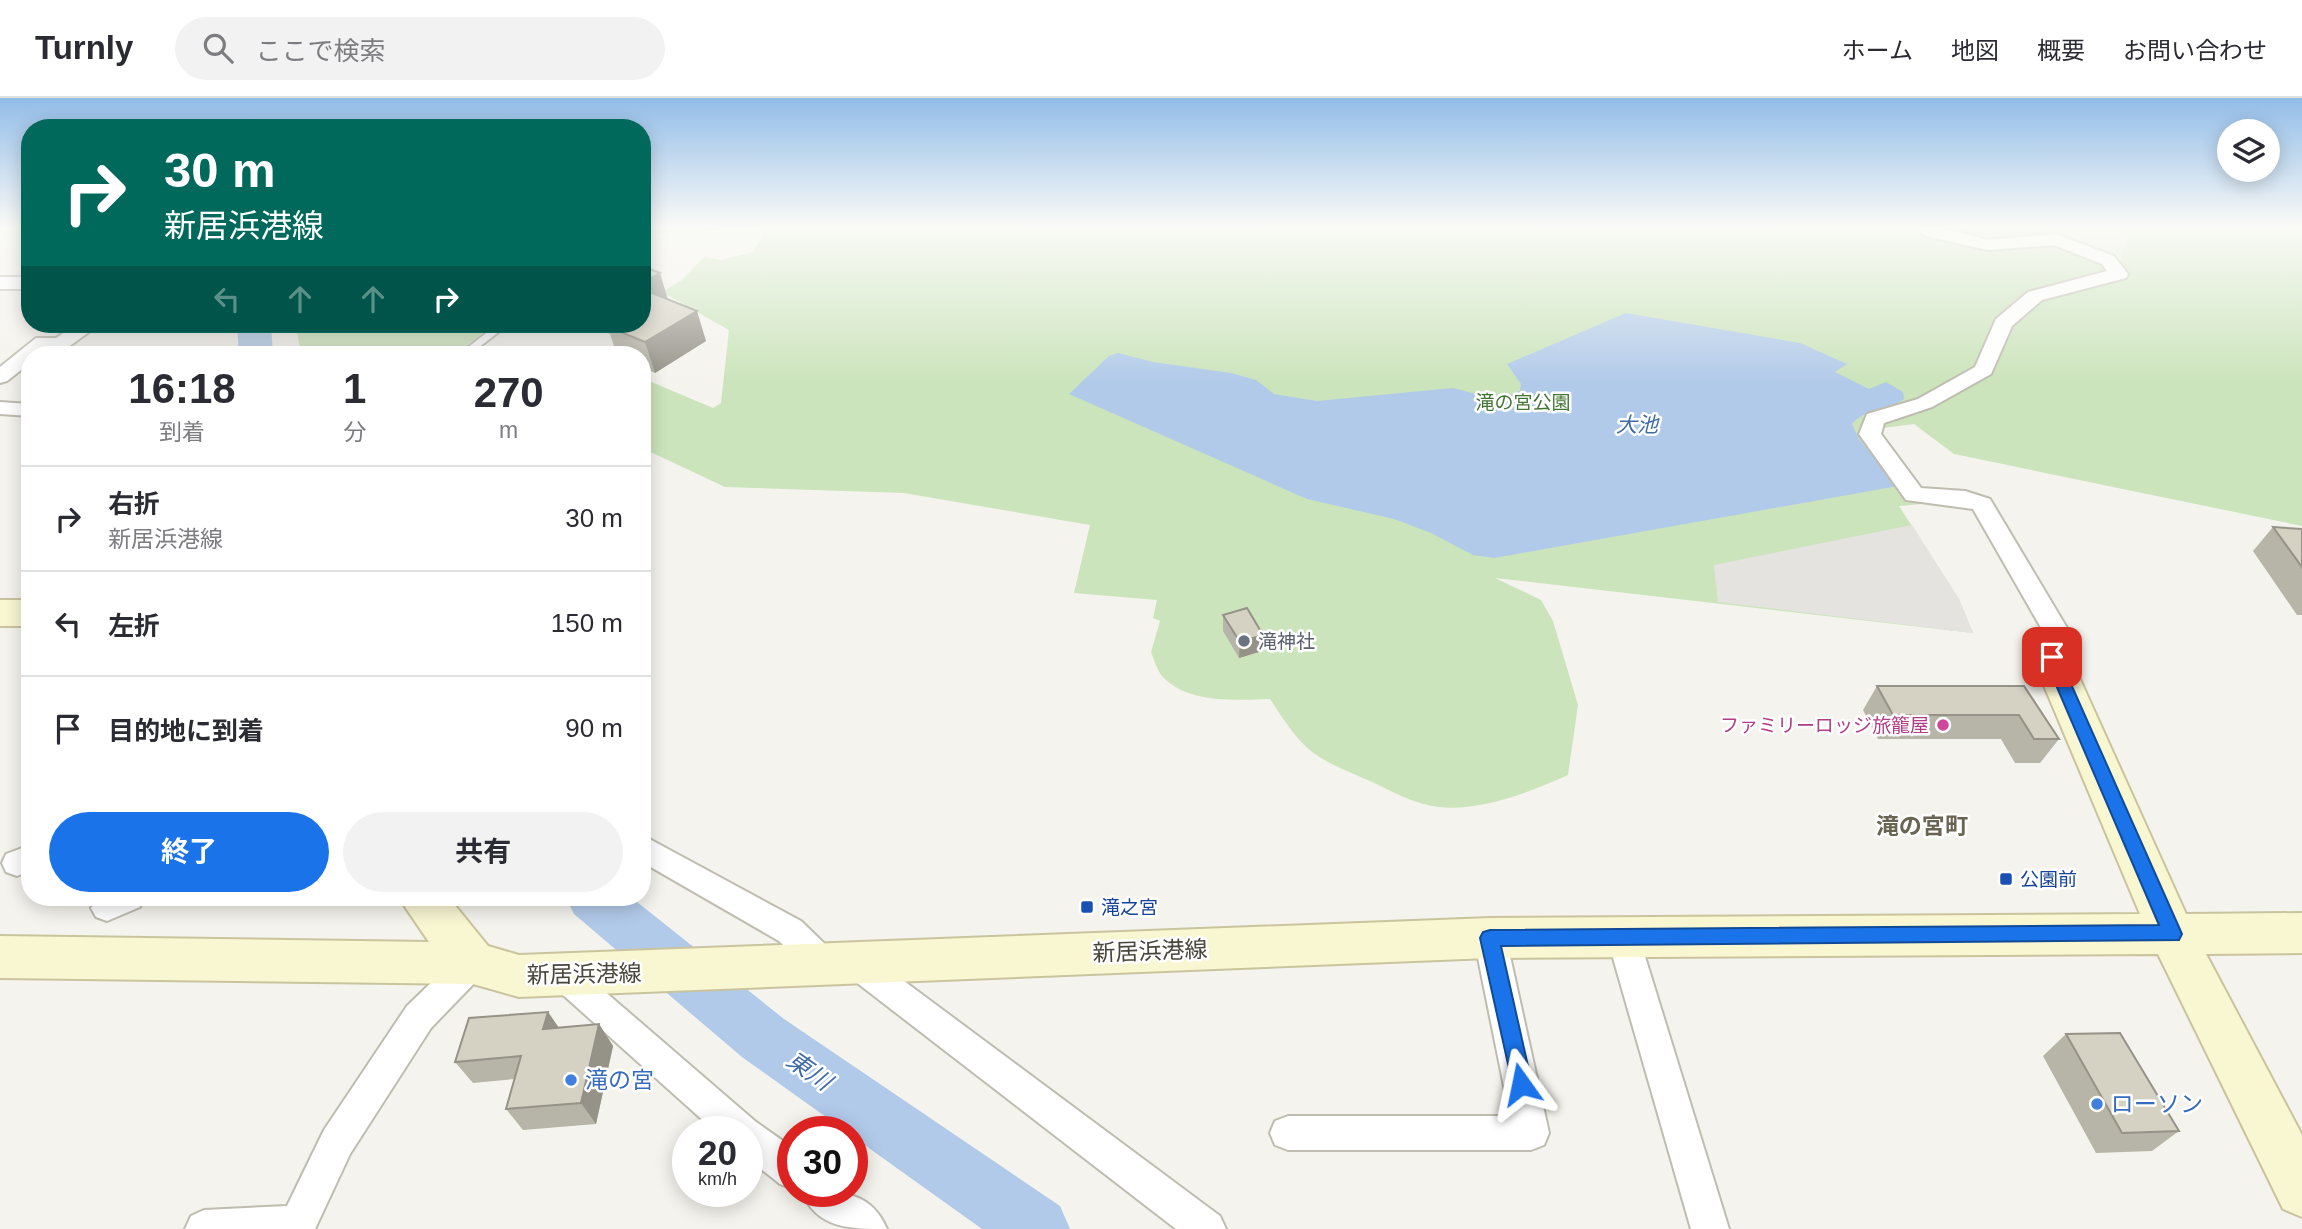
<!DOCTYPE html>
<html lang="ja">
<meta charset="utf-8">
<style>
:root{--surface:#fff;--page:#f2f2f3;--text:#2b2b33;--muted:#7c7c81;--line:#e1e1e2;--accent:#1a73e8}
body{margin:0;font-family:Arial,"Noto Sans JP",sans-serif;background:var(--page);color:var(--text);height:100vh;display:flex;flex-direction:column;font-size:26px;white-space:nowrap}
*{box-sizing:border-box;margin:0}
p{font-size:23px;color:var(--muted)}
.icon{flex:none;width:38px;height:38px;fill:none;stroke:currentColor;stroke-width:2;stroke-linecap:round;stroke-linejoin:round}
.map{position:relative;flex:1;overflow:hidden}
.sheet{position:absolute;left:21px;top:248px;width:630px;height:560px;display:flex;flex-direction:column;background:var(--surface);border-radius:28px;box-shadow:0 4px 18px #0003}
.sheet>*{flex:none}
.banner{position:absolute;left:21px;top:21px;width:630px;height:214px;border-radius:28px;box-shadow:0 4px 18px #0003;background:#00695c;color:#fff;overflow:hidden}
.controls{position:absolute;left:2217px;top:21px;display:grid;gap:14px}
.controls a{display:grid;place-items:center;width:63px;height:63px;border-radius:50%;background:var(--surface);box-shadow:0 4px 18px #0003;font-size:35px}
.speed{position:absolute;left:672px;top:1018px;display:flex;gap:14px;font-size:35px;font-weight:700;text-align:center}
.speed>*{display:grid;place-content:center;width:91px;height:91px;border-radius:50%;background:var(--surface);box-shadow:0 4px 18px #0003;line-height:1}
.speed small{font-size:18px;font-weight:400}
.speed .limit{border:10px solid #d22;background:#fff;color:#111}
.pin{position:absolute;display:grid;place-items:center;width:60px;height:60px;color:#fff;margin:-30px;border-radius:14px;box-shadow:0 4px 10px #0006}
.me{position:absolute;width:77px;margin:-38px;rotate:348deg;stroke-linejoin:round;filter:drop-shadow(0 0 5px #0008)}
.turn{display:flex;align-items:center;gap:24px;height:147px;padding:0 28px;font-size:32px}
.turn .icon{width:91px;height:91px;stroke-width:2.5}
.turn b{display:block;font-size:49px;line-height:60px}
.lanes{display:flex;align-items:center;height:66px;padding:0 28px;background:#0003;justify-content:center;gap:35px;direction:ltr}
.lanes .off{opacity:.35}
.eta{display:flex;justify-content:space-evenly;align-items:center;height:119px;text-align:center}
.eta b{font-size:42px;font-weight:700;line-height:49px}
.primary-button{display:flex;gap:14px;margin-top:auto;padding:14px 28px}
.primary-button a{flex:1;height:80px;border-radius:42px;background:var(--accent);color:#fff;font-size:28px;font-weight:700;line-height:80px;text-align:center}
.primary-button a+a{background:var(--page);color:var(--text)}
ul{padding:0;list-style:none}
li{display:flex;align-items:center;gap:21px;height:105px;padding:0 28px;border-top:2px solid var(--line)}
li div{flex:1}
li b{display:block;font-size:26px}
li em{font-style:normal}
header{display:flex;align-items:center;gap:42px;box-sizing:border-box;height:98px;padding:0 35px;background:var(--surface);border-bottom:2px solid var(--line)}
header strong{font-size:33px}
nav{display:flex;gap:38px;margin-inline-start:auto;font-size:24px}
.search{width:490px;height:63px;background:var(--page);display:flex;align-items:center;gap:18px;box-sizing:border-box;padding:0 24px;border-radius:38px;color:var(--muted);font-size:26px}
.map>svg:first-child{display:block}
.green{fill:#cbe4bb}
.parking{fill:#e4e3e0}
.water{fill:#b1cae9}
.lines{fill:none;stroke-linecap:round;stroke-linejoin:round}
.river{fill:#b1cae9;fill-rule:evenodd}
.lane-casing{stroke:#bfbcb0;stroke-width:4}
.street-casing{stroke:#bfbcb0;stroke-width:4}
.secondary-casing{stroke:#c9c49e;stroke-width:4}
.lane{fill:#fff;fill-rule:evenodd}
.street{fill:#fff;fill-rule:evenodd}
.secondary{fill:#f9f6d2;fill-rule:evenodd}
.wall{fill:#b7b4a8}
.shaded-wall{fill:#959288}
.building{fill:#d5d1c3;stroke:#959288;stroke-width:2}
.route{fill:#1a73e8;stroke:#114b97;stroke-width:2}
.worship-dot{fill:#6b7280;stroke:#fff;stroke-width:2.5}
.hotel-dot{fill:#d1479c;stroke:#fff;stroke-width:2.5}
.transit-dot{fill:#1a4fb4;stroke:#fff;stroke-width:2.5}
.shop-dot{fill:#3f7fe0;stroke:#fff;stroke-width:2.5}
.labels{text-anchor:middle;stroke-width:5;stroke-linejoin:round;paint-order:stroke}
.park-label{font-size:19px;fill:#437534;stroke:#fff}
.worship-label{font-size:19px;fill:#5b616d;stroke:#fff;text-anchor:start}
.hotel-label{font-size:19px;fill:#b23c85;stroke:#fff;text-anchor:end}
.transit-label{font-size:19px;fill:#164399;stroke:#fff;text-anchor:start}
.water-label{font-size:21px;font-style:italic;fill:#3f6ca9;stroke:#fff}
.quarter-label{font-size:23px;font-weight:bold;fill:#6a6453;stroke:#fff}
.near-street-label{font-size:23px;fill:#49453b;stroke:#fff}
.near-shop-label{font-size:23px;fill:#366cbe;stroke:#fff;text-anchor:start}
.near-water-label{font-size:24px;font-style:italic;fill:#3f6ca9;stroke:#fff}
</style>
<header>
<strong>Turnly</strong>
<div class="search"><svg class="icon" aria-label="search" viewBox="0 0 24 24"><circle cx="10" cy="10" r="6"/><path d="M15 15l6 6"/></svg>ここで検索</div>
<nav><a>ホーム</a><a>地図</a><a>概要</a><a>お問い合わせ</a></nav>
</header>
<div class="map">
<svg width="2302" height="1131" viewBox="0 0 2302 1131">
<rect width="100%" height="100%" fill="#f5f3ed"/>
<path class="green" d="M642,127H723L711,133L642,136Z
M769,127H2302V428L1954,356L1914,326L1883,330L1881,339L1913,381L1922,406L1899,408L1959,501L1973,535L1495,480L1541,502L1553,523L1578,607L1568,677C1528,695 1468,719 1424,706C1405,701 1387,691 1370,683C1311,658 1305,655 1270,601C1237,602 1188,606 1163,579C1157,573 1154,561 1151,554L1160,523L1153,520L1157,502L1074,495L1090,427L904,395L725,389L642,350V280L713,310L721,305L729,232L662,194L682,182L704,159L722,162L753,154Z
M296,226H495L454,257H301Z"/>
<path class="parking" d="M2094,127H2108L2129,138L2121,155L2122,161L2117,165L2058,137Z
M1912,427L1959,501L1973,535L1718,504L1714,467Z"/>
<path class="water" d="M1626,215L1800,245L1847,266L1835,274L1869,291L1886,284L1903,294L1904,301C1888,313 1866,310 1852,326L1859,341L1898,388L1494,460L1473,457L1431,435L1394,421L1307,401L1069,296L1109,258L1118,255L1153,264L1231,275L1256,282L1274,296L1317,303L1453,290L1488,299L1510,297L1520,293L1521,286L1507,266Z"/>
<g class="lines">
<path class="river" d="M237,226H271L273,257H239Z
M566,800H632L784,921L1060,1108L1070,1131H982L852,1038V1034H847L742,959L574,816Z"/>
<defs>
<path id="lane" d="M498,226H509L469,257H458Z"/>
<path id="street" d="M1914,127H1933L1988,142L2056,136L2114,158L2128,176L2126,180L2042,202L2012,228L1991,276L1932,309L1884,325L1881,336L1921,390L1965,393L1990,401L2070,535L2060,566L2051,568L2042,566L2038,559L2044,535L1973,411L1906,402L1859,336L1867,316L1918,301L1975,269L1996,221L2028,194L2107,173L2102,166L2054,147L1988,152L1925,138Z
M0,179H30V191H0Z
M77,226H100L67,250H47L39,257H30V265L7,283L0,285V269L36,240H56Z
M0,304L30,306V318L0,316Z
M642,737L801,823L834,855L838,863L843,854L854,850L865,854L1220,1118L1226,1131H1176L843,874L839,866L834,875L823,879L812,875L779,843L642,764Z
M30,747V773L17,778L6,774L2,765L6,756Z
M144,800L140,809L107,823L96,819L91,810L98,800Z
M1623,825L1634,829L1639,839L1729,1131H1691L1607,839L1612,829Z
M1490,826L1501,830L1506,840L1549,1035L1544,1047L1531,1052H1288L1275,1047L1270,1035L1275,1023L1288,1018H1510L1474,840L1479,830Z
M473,851L484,855L489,865L484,875L431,930L350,1056L315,1131H185L191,1118L204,1112L287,1108L324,1032L407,908L462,855Z
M563,863L574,867L756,1024L793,1050V1091L780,1086L747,1060V1034H716L552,887L547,877L552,867Z
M802,1094C838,1094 870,1091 887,1131C851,1131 817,1131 802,1094Z"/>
<path id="secondary" d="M0,502H30V528H0Z
M2051,545L2065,549L2070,559L2186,816L2302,815V855L2206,856L2302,1037V1119L2283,1111L2158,856L1490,860L519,899L473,886L0,880V838L429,844L399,800H449L488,848L519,857L1490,820L2140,816L2032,559L2037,549Z"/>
</defs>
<use href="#lane" class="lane-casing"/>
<use href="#street" class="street-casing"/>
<use href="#secondary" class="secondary-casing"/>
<use href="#lane" class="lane"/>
<use href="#street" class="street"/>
<use href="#secondary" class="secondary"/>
</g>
<path class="wall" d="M668,201L706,243L655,275L642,269V257H617L610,236L585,226H642Z
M2273,429L2302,431V517H2297L2253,453Z
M1223,517L1263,537L1262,553L1239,560L1223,533Z
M1877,588H2024L2059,641L2040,665H2015L2001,641H1878L1863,612Z
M548,914L559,930L599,926L613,948L596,1026L523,1032L506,1011L514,981L473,985L455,964Z
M2066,936L2179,1033L2152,1053L2096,1055L2043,958Z"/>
<path class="shaded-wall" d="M660,175L669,205L642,210V185Z
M697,213L706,243L655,275L645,244Z
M1263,537L1262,553L1239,560L1240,544Z
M548,914L563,936L543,931Z
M599,926L613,948L596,1026L581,1005Z"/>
<path class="building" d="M642,168L660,175L642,185Z
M642,191L697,213L645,244L608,229L614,226H642Z
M2273,429L2302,431V469Z
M1247,510L1263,537L1240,544L1223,517Z
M1877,588H2024L2059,641H2034L2019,617H1893Z
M548,914L543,931L599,926L581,1005L506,1011L521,958L455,964L469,920Z
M2120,935L2179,1033L2122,1035L2066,936Z"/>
<linearGradient id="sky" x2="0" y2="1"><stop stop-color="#92bde8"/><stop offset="0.45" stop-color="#fafaf7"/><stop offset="1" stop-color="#fafaf7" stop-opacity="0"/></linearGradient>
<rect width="2302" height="285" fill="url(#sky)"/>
<path class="route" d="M2052,553L2059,559L2182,836L2179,842L1501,848L1532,986L1529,993L1521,996L1514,993L1480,840L1483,834L1490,832L2159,827L2044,559Z"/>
<circle class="worship-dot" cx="1244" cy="543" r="7"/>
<circle class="hotel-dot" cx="1943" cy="627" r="7"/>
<g class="transit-dot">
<rect x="1999" y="774" width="14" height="14" rx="3.5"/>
<rect x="1080" y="802" width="14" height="14" rx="3.5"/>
</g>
<g class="shop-dot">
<circle cx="571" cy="982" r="7"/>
<circle cx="2097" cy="1006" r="7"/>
</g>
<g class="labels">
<g class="park-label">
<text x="1523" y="311">滝の宮公園</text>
</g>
<g class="worship-label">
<text x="1258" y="550">滝神社</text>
</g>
<g class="hotel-label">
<text x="1929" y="634">ファミリーロッジ旅籠屋</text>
</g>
<g class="transit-label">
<text x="2020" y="788">公園前</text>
<text x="1101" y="816">滝之宮</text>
</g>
<g class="water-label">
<text x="1637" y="334">大池</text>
</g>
<g class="quarter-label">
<text x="1922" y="736">滝の宮町</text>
</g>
<g class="near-street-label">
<text transform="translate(1150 853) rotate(-2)" y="8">新居浜港線</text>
<text transform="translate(584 876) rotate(-1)" y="8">新居浜港線</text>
</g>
<g class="near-shop-label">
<text x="585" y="990">滝の宮</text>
<text x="2111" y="1014">ローソン</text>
</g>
<g class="near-water-label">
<text transform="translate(809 973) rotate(35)" y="8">東川</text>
</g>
</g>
</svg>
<div class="controls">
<a><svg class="icon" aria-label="layers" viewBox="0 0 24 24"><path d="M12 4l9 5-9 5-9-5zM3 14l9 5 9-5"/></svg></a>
</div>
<div class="speed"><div>20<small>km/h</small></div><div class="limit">30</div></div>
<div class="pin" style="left:2052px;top:559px;background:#d93025"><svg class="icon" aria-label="arrive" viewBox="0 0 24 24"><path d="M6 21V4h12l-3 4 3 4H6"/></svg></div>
<svg class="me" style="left:1521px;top:986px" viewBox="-20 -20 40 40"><path d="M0-17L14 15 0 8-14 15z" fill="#1a73e8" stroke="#fff" stroke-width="4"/></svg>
<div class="banner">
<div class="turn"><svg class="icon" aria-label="right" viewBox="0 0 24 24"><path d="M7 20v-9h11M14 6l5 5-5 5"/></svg><div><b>30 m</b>新居浜港線</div></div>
<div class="lanes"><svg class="icon off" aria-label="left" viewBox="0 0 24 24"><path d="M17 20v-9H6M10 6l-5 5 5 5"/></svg><svg class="icon off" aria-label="ahead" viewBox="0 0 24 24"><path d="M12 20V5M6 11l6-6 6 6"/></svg><svg class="icon off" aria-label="ahead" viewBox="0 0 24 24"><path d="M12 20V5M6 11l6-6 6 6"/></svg><svg class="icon" aria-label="right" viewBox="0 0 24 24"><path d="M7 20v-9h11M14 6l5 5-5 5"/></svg></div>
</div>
<section class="sheet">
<div class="eta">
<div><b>16:18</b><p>到着</p></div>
<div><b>1</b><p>分</p></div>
<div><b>270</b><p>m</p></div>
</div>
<ul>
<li><svg class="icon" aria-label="right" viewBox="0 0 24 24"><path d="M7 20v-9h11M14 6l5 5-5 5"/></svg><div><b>右折</b><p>新居浜港線</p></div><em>30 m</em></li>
<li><svg class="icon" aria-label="left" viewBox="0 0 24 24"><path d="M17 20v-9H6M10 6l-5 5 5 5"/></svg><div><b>左折</b></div><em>150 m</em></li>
<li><svg class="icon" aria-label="arrive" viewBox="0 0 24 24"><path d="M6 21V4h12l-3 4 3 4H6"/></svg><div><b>目的地に到着</b></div><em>90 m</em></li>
</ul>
<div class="primary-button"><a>終了</a><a>共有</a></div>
</section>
</div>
